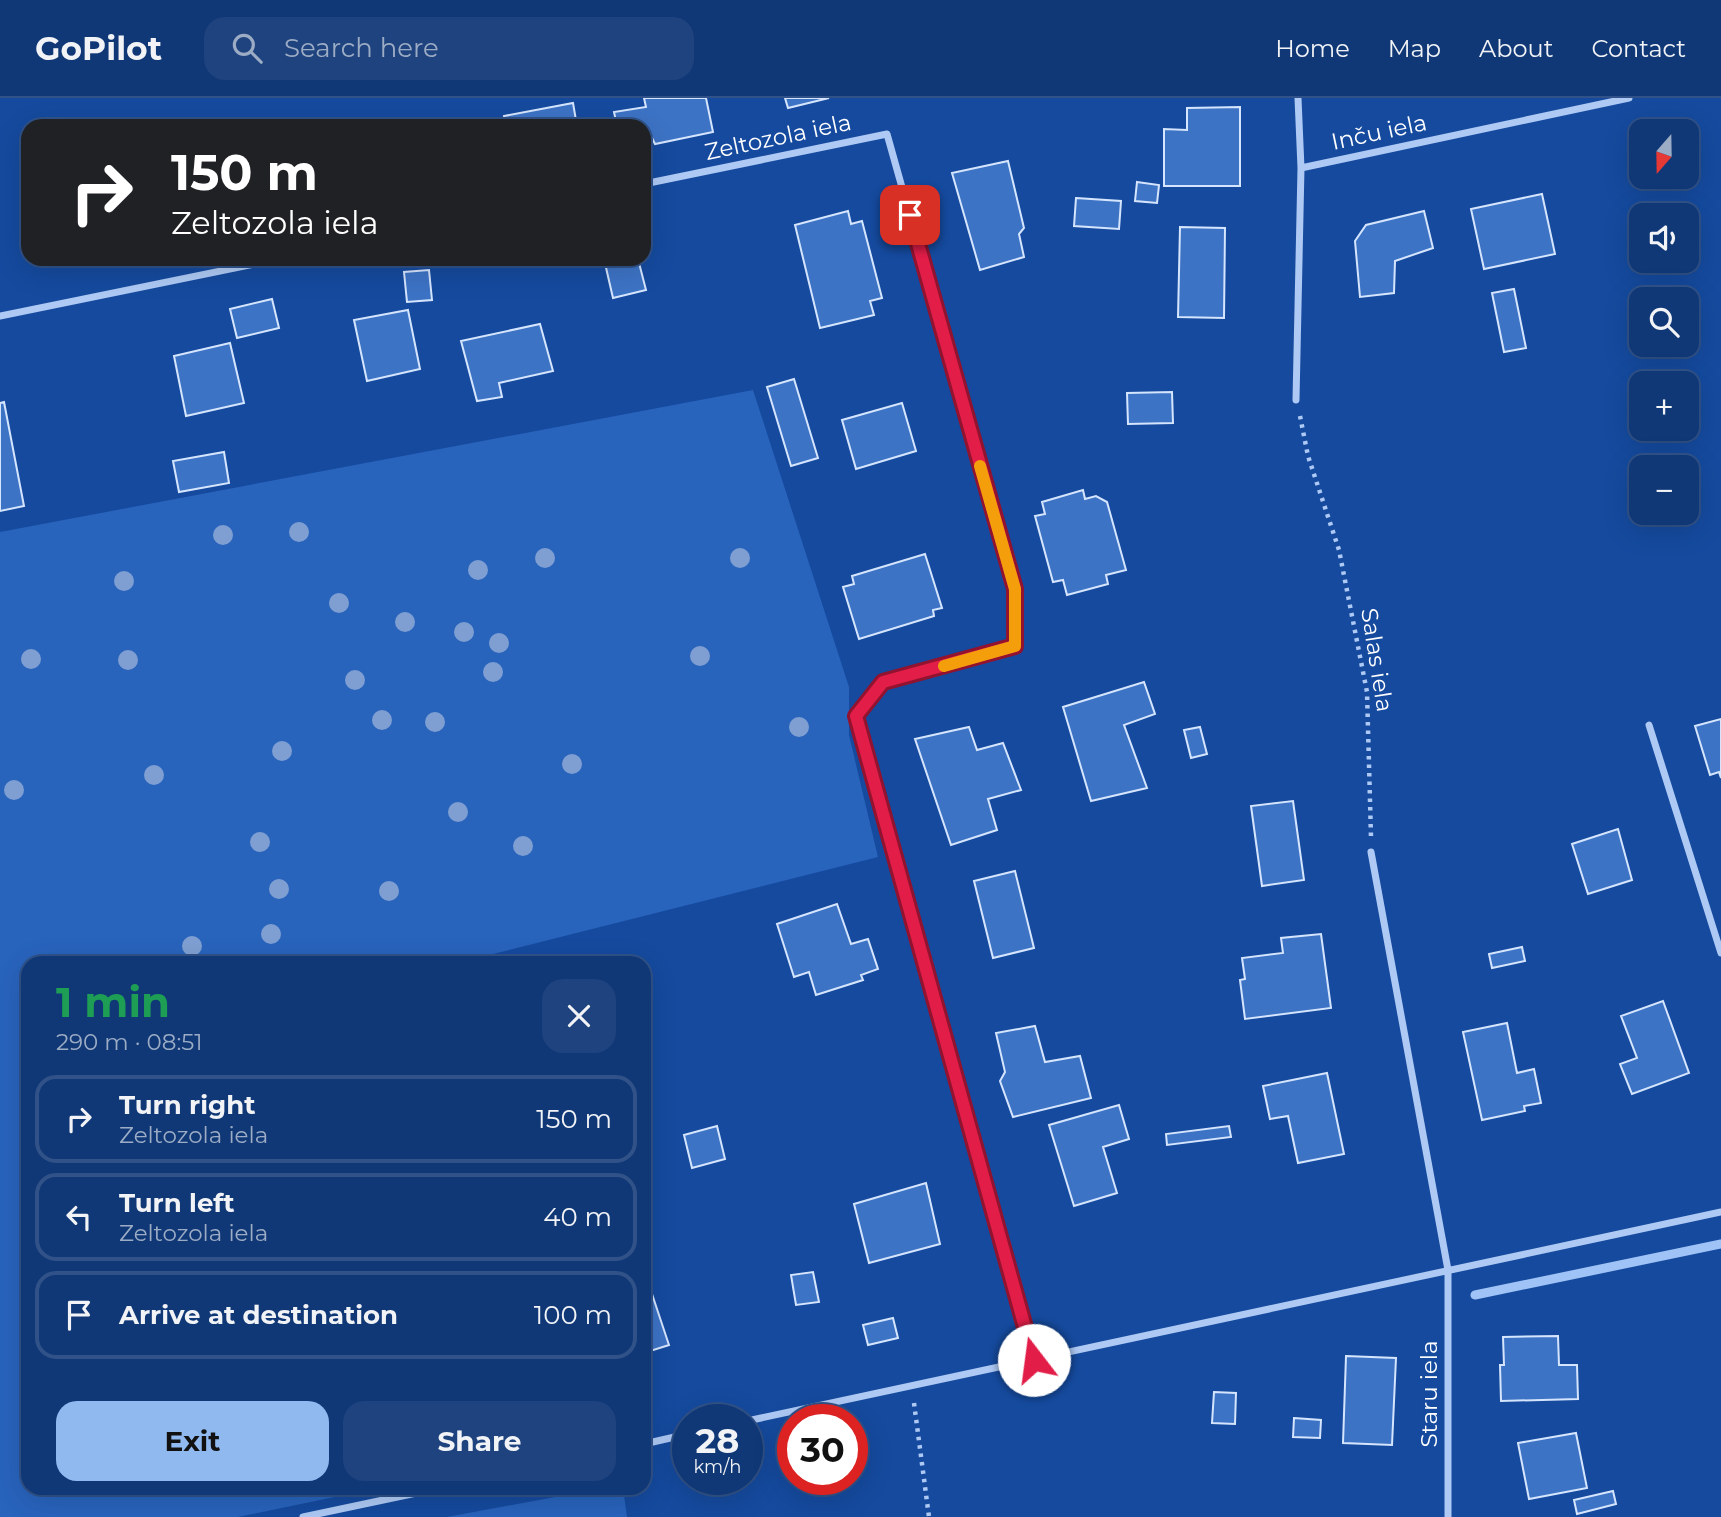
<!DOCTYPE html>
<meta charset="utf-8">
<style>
:root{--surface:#103876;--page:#1e437e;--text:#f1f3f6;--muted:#9cacc5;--line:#305288;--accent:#90b9f0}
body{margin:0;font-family:Montserrat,sans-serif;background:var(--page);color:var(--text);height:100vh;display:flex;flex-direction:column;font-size:26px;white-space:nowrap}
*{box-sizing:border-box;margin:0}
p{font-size:23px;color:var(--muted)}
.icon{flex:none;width:38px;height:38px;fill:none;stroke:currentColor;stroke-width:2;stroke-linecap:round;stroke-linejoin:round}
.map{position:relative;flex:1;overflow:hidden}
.panel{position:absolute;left:21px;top:858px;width:630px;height:539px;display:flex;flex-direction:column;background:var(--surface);border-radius:21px;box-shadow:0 7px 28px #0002,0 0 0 2px var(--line)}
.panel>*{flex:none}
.hud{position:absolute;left:21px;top:21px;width:630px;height:147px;border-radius:21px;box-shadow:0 7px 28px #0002,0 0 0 2px var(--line);background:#202124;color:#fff;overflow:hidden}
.needle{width:46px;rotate:200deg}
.controls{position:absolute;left:1629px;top:21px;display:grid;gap:14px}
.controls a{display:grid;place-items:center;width:70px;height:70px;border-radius:14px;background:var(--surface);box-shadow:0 7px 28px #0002,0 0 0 2px var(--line);font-size:35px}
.speed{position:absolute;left:672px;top:1306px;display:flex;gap:14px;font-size:35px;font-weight:700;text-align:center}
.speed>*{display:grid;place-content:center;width:91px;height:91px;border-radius:50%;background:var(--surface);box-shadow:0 7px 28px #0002,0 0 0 2px var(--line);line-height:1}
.speed small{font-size:18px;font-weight:400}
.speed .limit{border:10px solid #d22;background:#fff;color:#111}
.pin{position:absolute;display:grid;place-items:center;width:60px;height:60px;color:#fff;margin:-30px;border-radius:14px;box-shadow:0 4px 10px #0006}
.me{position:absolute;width:77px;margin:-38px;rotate:345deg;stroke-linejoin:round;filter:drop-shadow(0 0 5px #0008)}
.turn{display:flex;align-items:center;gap:24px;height:147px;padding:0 35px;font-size:32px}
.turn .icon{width:91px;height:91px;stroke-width:2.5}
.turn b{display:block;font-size:49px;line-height:60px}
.round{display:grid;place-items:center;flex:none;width:74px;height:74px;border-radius:21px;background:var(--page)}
.headline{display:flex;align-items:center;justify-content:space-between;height:119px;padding:0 35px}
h1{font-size:42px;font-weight:700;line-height:52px;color:#1e9e55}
.action{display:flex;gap:14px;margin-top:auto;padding:14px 35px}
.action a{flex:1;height:80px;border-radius:21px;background:var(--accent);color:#111;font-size:28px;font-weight:700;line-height:80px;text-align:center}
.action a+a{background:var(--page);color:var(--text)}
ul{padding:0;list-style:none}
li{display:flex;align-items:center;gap:21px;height:88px;margin:0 14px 10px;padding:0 21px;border:4px solid var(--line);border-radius:21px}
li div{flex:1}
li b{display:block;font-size:26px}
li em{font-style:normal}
header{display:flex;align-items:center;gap:42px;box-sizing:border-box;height:98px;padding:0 35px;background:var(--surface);border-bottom:2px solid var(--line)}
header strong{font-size:33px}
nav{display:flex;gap:38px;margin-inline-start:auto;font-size:24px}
.search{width:490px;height:63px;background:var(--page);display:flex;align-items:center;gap:18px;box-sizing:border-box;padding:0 24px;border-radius:21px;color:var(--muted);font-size:26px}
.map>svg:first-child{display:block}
.green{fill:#2863bc}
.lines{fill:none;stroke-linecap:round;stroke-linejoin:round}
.stream{stroke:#9fc3f6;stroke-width:9}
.building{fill:#3d73c5;stroke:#d5e5fd;stroke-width:2}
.path{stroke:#adc9f4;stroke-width:4.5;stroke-dasharray:3.5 5;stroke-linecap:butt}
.minor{stroke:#adc9f4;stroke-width:7}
.tree{fill:#7f9fd2}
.route-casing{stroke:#92132f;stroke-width:18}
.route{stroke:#e11d48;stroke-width:12}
.slow{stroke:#f59e0b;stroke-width:12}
.labels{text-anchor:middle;stroke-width:6;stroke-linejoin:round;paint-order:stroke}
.street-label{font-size:23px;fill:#fff;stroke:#154a9e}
</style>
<header>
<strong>GoPilot</strong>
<div class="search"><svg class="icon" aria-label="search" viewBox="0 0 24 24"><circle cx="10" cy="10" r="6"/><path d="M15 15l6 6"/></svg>Search here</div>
<nav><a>Home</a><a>Map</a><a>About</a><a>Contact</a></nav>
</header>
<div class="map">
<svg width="1721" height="1419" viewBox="0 0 1721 1419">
<rect width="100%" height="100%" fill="#154a9e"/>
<path class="green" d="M753,292L849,589V637L878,759L461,864H28V1390H378L238,1419H0V434Z
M604,1390H623L627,1419H447Z"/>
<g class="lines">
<path class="stream" d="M1475,1197L1721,1146"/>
</g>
<path class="building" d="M644,0H706L713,34L655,46L652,40L644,42V28H617L614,14L646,9Z
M785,0H829L788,10Z
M573,5L577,28H506L504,18Z
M1240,9V88H1164V31L1187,32V10Z
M158,21L160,28H120L119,27Z
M1008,63L1024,130L1019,136L1024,159L980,172L952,75Z
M1137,84L1159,87L1157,105L1135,103Z
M1542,96L1555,156L1484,171L1471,111Z
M1076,100L1121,103L1119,131L1074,128Z
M848,113L851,126L862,123L882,200L870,203L874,217L820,230L795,127Z
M1424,113L1433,150L1395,163L1394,195L1360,199L1355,143L1366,127Z
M1180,129L1225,130L1224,220L1178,219Z
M604,161H638L646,192L613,200Z
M429,172L432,202L407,204L404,174Z
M1514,191L1526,250L1504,254L1492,195Z
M272,201L279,230L237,240L230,211Z
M408,212L420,271L367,283L354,222Z
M540,226L553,273L499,285L502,299L477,303L461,243Z
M230,245L244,305L186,318L174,258Z
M794,281L818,360L791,368L767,289Z
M1172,294L1173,325L1128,326L1127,295Z
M4,304L24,408L0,413V305Z
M902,305L916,353L856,371L842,322Z
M224,354L229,385L179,394L173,363Z
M1083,392L1085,401L1096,398L1107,404L1126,472L1106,477L1108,486L1067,497L1063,482L1053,484L1035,418L1045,416L1042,404Z
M925,456L942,510L933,512L934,518L859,541L843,489L854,486L852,478Z
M1144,584L1155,616L1124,627L1147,690L1091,703L1063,609Z
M1721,621V680L1719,674L1710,677L1695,628Z
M969,629L977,652L1003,645L1021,692L988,701L997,732L951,747L915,641Z
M1200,629L1207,656L1191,660L1184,632Z
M1293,703L1304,782L1262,788L1251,708Z
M1618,731L1632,782L1588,796L1572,746Z
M1015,773L1034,850L993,860L974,783Z
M837,806L851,846L868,841L878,871L861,877L863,882L816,897L809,874L794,879L777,826Z
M1321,836L1331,910L1245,921L1240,882L1245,881L1242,860L1283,855L1281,840Z
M1522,849L1525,863L1492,870L1489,856Z
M1663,903L1689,975L1632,996L1620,966L1637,960L1621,918Z
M1507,925L1517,975L1534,971L1541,1005L1524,1008L1525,1013L1482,1022L1463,934Z
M1035,928L1045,964L1080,958L1091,1000L1013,1019L1000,983L1005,974L996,935Z
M1327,975L1344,1056L1298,1065L1288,1018L1270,1021L1263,988Z
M1119,1007L1129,1041L1103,1049L1117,1095L1074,1108L1049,1027Z
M717,1028L725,1061L692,1070L684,1037Z
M1229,1028L1231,1039L1167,1047L1166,1036Z
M926,1085L940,1146L869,1165L854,1106Z
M644,1172L669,1247L644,1255Z
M813,1174L819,1204L796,1207L791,1177Z
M893,1220L898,1240L868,1247L863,1227Z
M1558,1238L1559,1267H1577L1578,1301L1501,1303L1500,1267H1504L1503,1239Z
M1346,1258L1396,1260L1392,1347L1343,1345Z
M1214,1294L1236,1295L1235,1326L1212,1325Z
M1294,1320L1321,1322L1320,1340L1293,1339Z
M1576,1335L1587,1390L1529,1401L1518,1345Z
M1613,1393L1616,1406L1577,1416L1574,1402Z"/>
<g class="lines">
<path class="path" d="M1300,318L1308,358L1339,452L1367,594L1371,739
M914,1305L929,1419"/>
<path class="minor" d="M1301,70L1629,0
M644,86L887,36L1015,491V548L883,584L856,618L1034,1262
M0,218L279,161
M1296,302L1301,70L1298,0
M1649,627L1721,855
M1371,754L1448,1172V1419
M747,1323L1721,1114
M644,1346L688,1336
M303,1419L440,1390"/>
</g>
<g class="tree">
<circle cx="299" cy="434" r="10"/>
<circle cx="223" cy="437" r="10"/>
<circle cx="545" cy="460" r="10"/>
<circle cx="740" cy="460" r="10"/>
<circle cx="478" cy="472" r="10"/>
<circle cx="124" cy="483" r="10"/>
<circle cx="339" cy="505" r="10"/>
<circle cx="405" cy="524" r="10"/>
<circle cx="464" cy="534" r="10"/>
<circle cx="499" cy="545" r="10"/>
<circle cx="700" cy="558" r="10"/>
<circle cx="31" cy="561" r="10"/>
<circle cx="128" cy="562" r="10"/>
<circle cx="493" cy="574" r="10"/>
<circle cx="355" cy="582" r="10"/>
<circle cx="382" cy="622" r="10"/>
<circle cx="435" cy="624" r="10"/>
<circle cx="799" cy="629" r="10"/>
<circle cx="282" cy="653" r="10"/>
<circle cx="572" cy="666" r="10"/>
<circle cx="154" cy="677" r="10"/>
<circle cx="14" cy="692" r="10"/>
<circle cx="458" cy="714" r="10"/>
<circle cx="260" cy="744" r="10"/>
<circle cx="523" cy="748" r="10"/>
<circle cx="279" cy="791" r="10"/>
<circle cx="389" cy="793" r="10"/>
<circle cx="271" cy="836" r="10"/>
<circle cx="192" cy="848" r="10"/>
</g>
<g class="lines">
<defs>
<path id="route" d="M910,117L1015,491V548L883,584L856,618L1034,1262"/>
</defs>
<use href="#route" class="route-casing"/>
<use href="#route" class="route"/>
<path class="slow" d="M944,568L1015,548V491L980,368"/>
</g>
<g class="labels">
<g class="street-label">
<text transform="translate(1379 34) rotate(-12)" y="8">Inču iela</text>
<text transform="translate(778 39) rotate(-12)" y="8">Zeltozola iela</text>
<text transform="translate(1377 562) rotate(81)" y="8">Salas iela</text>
<text transform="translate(1429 1296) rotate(-90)" y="8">Staru iela</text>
</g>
</g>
</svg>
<div class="controls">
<a><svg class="needle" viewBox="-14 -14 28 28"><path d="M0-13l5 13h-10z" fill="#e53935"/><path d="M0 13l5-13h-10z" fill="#9cacc5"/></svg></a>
<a><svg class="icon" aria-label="sound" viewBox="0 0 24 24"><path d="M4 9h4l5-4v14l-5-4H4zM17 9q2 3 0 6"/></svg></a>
<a><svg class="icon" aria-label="search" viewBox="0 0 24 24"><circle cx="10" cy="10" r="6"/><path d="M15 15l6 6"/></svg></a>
<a>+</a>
<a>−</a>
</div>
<div class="speed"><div>28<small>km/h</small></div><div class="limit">30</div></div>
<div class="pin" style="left:910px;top:117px;background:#d93025"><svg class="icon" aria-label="arrive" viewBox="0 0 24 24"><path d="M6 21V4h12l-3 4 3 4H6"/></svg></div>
<svg class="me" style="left:1034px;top:1262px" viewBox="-20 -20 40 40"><circle r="19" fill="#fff"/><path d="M0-13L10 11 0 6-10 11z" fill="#e11d48"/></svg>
<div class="hud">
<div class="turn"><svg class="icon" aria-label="right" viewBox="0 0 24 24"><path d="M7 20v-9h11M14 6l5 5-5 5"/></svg><div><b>150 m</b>Zeltozola iela</div></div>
</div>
<section class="panel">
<div class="headline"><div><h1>1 min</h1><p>290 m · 08:51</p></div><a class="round"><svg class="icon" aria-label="close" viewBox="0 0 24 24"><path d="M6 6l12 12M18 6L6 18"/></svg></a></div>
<ul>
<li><svg class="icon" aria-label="right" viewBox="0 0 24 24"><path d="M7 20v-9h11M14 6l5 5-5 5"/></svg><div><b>Turn right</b><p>Zeltozola iela</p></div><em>150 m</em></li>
<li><svg class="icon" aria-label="left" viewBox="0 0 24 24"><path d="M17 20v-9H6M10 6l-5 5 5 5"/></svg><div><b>Turn left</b><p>Zeltozola iela</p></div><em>40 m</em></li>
<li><svg class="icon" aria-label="arrive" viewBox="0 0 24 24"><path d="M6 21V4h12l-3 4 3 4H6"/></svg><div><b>Arrive at destination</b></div><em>100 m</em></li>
</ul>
<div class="action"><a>Exit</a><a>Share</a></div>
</section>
</div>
